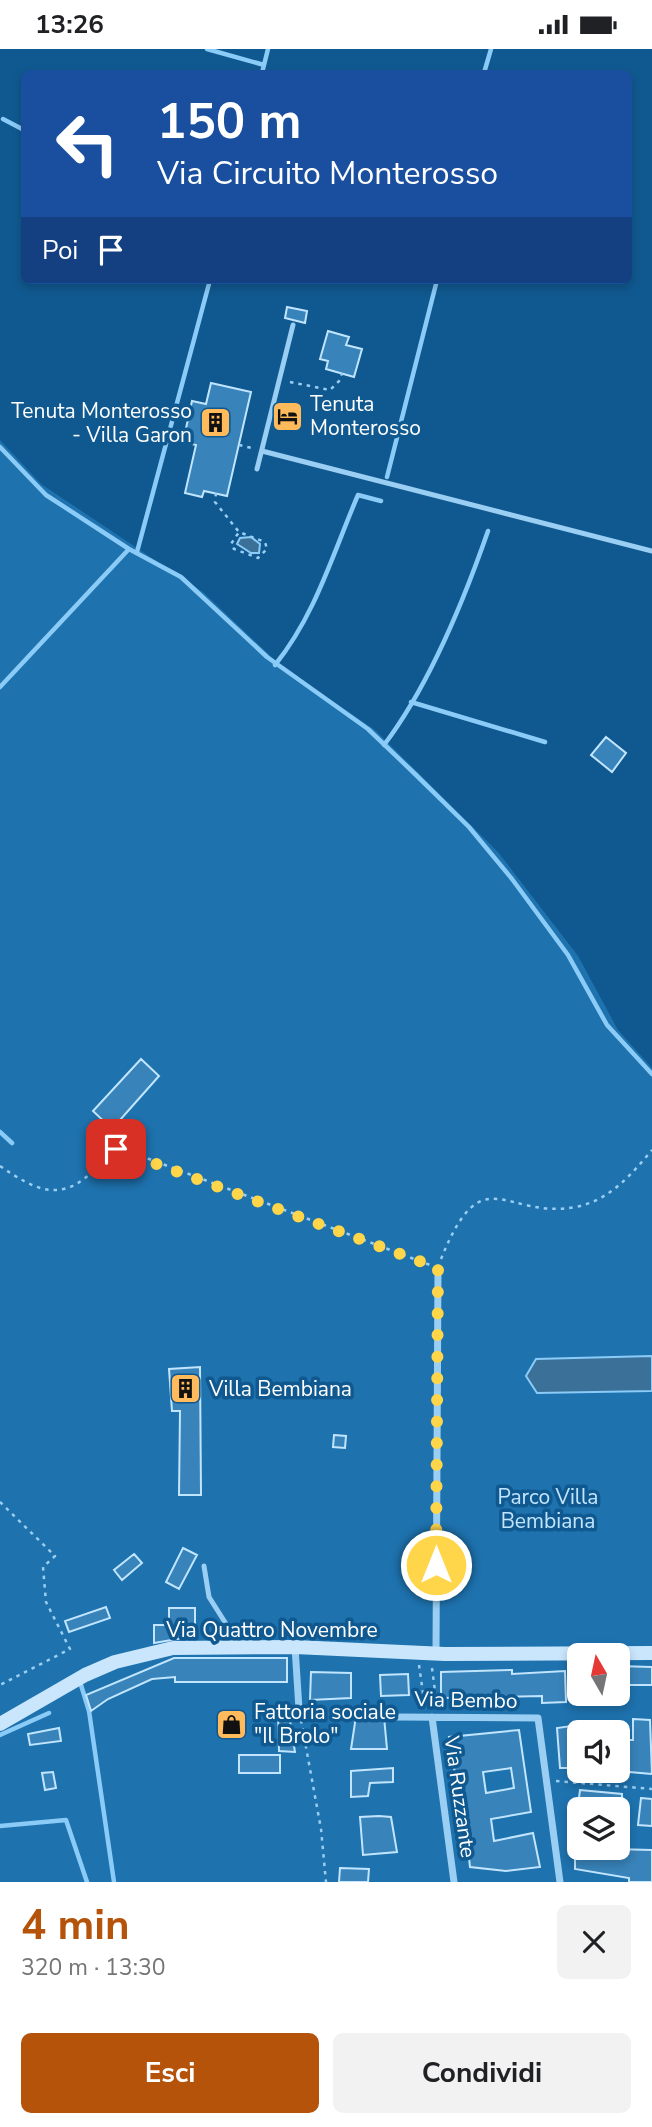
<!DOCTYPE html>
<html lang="it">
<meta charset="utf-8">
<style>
:root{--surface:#fff;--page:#f2f2f2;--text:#202124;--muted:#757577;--accent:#b45309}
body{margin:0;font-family:"Nunito Sans",sans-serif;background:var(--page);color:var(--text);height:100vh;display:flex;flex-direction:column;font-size:26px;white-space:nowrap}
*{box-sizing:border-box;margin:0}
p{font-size:23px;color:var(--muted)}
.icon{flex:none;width:38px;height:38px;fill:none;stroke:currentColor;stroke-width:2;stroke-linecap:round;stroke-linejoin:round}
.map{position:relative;height:1833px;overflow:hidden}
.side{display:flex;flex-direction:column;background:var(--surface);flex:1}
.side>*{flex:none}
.hud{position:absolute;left:21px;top:21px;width:611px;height:214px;border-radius:10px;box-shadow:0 4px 10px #0003;background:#1a4fa0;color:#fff;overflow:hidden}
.needle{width:46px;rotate:351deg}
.buttons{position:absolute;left:567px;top:1594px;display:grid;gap:14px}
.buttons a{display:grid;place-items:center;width:63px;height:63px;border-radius:10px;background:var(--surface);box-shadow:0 4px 10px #0003;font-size:35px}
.pin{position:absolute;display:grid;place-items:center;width:60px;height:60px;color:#fff;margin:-30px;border-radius:14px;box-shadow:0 4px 10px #0006}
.me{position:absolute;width:77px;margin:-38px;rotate:0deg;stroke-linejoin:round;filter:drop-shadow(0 0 5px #0008)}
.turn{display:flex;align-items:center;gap:24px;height:147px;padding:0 21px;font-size:32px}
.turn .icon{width:91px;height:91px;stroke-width:2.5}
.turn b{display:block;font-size:49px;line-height:60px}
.then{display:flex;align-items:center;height:66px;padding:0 21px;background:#0003;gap:14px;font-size:26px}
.round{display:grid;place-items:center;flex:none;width:74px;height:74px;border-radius:10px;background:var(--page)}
.summary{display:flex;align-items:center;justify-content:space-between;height:119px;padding:0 21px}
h1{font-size:42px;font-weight:700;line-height:52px;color:var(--accent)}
.primary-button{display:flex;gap:14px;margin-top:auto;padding:14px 21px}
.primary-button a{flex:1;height:80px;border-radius:10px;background:var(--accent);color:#fff;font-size:28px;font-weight:700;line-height:80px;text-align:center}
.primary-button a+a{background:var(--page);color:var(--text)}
.status{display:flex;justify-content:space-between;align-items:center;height:49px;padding:0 35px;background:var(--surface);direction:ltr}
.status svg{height:19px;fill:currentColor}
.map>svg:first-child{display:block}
.green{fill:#1e72ae;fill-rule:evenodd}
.water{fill:#3b7199;stroke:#8bcbf7;stroke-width:2}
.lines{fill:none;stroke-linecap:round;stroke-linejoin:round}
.stream{stroke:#8bcbf7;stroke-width:4.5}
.building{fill:#3883b9;stroke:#c1e5fe;stroke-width:2;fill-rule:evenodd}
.path{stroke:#9acef3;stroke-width:2.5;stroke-dasharray:3.5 5;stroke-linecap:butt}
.lane{stroke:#9acef3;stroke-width:5}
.street{stroke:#9acef3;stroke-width:7}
.secondary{stroke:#c9e6fd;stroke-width:14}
.route{stroke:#ffd54a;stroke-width:12;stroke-dasharray:0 21.6}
.labels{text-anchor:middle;stroke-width:7;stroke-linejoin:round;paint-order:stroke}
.poi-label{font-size:21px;fill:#fff;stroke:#105990;text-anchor:start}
.park-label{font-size:21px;fill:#c1e5fe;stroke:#105990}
.street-label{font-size:21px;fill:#fff;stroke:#105990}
</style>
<div class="status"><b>13:26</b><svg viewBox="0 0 49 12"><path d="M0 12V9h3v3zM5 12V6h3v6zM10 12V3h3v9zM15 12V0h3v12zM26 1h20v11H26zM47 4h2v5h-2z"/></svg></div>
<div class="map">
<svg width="652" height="1833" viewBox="0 0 652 1833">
<rect width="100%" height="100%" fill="#105990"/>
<path class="green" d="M0,391L41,435L203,543L280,616L375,681L498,803L578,907L618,981L652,1019V1833H0ZM579,1606H618V1645H579ZM579,1684H618V1722H579ZM579,1760H618V1799H579Z"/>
<path class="water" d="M251,488L260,495L259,504H251L237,495L240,489Z
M652,1307V1342L537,1344L526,1327L536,1310Z"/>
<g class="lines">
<path class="stream" d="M207,0L264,16
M262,24L268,0
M484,24L491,0
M3,70L24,81
M0,398L46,446L129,500L181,528L267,608L368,680L415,725L469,778L512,830L568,906L607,976L652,1025
M387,428L437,231
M137,503L210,231
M275,616C316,565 333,504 358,446L381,452
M0,638L129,500
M411,653L545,693
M384,696C428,638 464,551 488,482
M0,1083L12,1094
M81,1636L89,1662L114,1833
M0,1686L49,1664
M0,1777L66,1771L87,1833"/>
</g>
<path class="building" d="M287,258L307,262L305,274L285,269Z
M328,282L349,288L346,296L362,300L354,328L326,320L328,312L320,310Z
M211,334L251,343L227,447L204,442L202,448L185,444L196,396L183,393L192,352L206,355Z
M606,688L626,704L612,723L591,706Z
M141,1010L159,1027L112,1080L93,1062Z
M200,1318L201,1446H179L180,1362H172L169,1320Z
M334,1386L346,1387L345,1399L333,1398Z
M183,1499L197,1506L179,1540L166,1533Z
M134,1505L142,1514L122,1531L114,1521Z
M106,1558L110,1569L69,1583L65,1572Z
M169,1559H195V1587L154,1594V1576H169Z
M174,1609H287V1633H175V1628L152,1630L108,1650L91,1662L86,1646Z
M618,1617L652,1618V1636H618Z
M512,1621V1625L565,1622L566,1653L542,1654V1647L441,1649V1623Z
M311,1623L351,1624V1649L310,1651Z
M408,1625L409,1646L381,1647L380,1626Z
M278,1660H288L295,1703L279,1702Z
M356,1667L384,1668L387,1700H351Z
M633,1670L650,1671L652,1725L618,1722V1691H633Z
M571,1677L574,1692H578L579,1698V1719H560L557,1679Z
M59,1679L61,1692L30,1696L28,1685Z
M519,1681L531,1763L491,1770L494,1792L533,1784L540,1818L506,1822L470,1818L463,1754L460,1755L449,1688ZM511,1719L514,1739L486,1744L483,1723Z
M239,1706H280V1724H239Z
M393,1719V1733L370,1734L368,1747L351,1748V1722Z
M53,1723L56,1739L45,1741L42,1724Z
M580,1741L622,1745V1749L618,1750L617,1760H609L608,1751L578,1756Z
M641,1749L652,1750V1777L638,1776Z
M379,1767L391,1768L397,1803L363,1806L360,1768Z
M575,1799L652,1801V1833H629V1829L575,1820Z
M340,1819L369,1820L368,1833H339Z"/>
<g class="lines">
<path class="path" d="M290,333L330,341L340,331L342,324
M239,396L252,399
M216,444L215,453L239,483L265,493L267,500L258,509L234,500L231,495L239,483
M0,1117C35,1141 61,1155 95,1120C103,1112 110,1102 120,1099L430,1216
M441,1210C483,1106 504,1171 575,1158C609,1152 631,1126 652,1101
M0,1453L55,1507L43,1518L46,1553L70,1600L0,1636
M419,1616L425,1658
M432,1619L437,1658
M301,1671L321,1780L326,1833
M556,1732L652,1740"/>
<path class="lane" d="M262,402L652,502
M257,420L293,276
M204,1517L209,1548L228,1578"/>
<path class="street" d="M295,1598L299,1660
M436,1604L438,1219
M397,1668L538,1669L560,1833
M432,1668L454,1833"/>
<path class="secondary" d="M0,1675L85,1626L115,1613L173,1599L295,1598L445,1605L652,1604"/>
</g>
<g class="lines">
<path class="route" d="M116,1100L438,1219L436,1516"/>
</g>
<defs>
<symbol id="hotel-square" viewBox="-11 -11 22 22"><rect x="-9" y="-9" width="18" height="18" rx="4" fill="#ffba5c" stroke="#105990"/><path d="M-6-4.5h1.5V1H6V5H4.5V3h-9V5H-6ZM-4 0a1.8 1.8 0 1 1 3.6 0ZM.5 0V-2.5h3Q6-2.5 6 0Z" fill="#111"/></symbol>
<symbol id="building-square" viewBox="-11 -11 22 22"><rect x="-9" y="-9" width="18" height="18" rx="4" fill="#ffba5c" stroke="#105990"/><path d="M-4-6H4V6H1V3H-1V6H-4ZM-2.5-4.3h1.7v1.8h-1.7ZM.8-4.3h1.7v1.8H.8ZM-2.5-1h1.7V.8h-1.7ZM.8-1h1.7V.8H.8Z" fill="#111"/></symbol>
<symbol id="shop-square" viewBox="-11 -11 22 22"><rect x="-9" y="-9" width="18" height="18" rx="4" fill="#ffba5c" stroke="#105990"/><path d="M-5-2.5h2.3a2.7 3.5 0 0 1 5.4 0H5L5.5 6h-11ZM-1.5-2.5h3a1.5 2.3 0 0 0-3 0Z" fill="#111"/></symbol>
</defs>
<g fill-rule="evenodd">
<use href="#hotel-square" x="270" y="350" width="35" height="35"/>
<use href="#building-square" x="198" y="356" width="35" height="35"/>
<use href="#building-square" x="168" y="1322" width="35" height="35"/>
<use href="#shop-square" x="214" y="1658" width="35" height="35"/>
</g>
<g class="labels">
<g class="poi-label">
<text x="310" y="362">Tenuta<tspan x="310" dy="24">Monterosso</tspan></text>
<text x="192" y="369" text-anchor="end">Tenuta Monterosso<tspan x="192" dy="24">- Villa Garon</tspan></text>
<text x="209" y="1347">Villa Bembiana</text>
<text x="254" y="1670">Fattoria sociale<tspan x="254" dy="24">"Il Brolo"</tspan></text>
</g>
<g class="park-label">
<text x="548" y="1455">Parco Villa<tspan x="548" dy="24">Bembiana</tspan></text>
</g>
<g class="street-label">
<text x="272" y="1588">Via Quattro Novembre</text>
<text transform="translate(466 1651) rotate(1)" y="7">Via Bembo</text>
<text transform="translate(460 1748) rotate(82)" y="7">Via Ruzzante</text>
</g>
</g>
</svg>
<div class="buttons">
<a><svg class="needle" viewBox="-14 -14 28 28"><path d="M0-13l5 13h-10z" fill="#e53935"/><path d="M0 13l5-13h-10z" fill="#757577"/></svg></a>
<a><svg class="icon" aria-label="sound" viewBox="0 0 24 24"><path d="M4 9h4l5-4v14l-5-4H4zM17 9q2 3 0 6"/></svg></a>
<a><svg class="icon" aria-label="layers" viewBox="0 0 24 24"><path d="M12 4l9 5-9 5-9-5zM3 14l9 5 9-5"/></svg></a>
</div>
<div class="pin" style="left:116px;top:1100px;background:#d93025"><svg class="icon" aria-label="arrive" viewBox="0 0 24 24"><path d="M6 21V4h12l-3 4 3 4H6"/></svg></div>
<svg class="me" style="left:436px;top:1516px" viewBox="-20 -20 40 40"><circle r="17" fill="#ffd54a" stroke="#fff" stroke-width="3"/><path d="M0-11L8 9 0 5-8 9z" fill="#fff"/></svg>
<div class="hud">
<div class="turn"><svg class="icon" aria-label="left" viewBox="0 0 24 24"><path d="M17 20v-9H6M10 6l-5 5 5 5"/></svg><div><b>150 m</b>Via Circuito Monterosso</div></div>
<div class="then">Poi<svg class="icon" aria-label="arrive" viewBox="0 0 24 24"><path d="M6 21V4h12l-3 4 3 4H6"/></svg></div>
</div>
</div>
<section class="side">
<div class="summary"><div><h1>4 min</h1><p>320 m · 13:30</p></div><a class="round"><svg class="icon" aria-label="close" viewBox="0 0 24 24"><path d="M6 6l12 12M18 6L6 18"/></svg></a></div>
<div class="primary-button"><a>Esci</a><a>Condividi</a></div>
</section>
